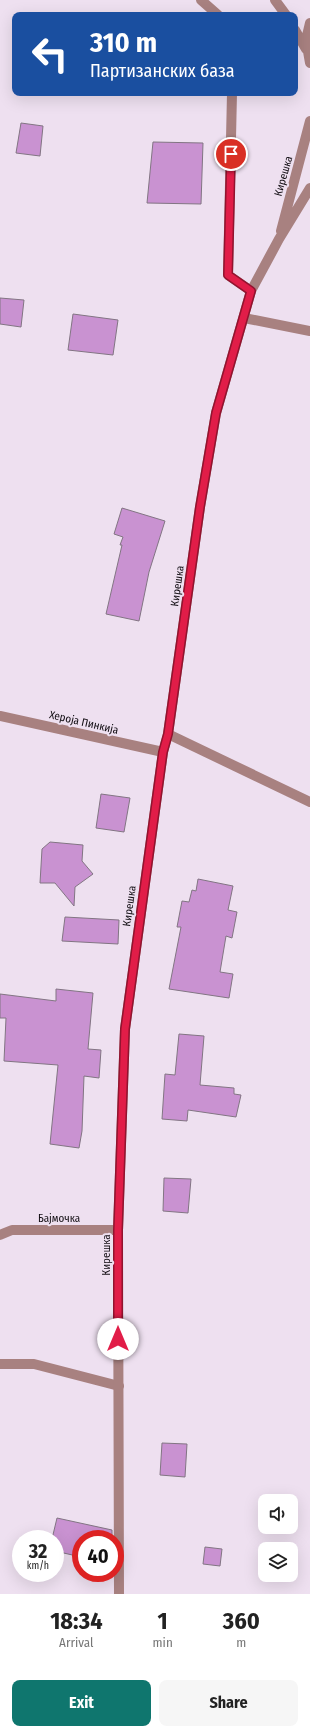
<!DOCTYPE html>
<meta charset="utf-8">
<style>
:root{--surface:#fff;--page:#f6f6f6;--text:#222;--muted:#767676;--accent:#0f766e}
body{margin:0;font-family:"Fira Sans Condensed",sans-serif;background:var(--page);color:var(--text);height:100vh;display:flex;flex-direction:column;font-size:15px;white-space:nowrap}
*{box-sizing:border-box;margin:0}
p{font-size:13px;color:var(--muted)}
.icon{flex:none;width:22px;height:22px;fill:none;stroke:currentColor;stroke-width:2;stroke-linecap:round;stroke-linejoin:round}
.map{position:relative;height:1594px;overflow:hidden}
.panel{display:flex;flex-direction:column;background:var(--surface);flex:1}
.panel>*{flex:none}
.guide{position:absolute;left:12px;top:12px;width:286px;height:84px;border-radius:8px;box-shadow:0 4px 16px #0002;background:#1a4fa0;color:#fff;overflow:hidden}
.fabs{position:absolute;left:258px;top:1494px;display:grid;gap:8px}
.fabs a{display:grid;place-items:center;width:40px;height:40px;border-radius:8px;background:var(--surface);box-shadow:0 4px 16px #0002;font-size:20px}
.speed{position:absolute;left:12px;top:1530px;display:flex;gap:8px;font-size:20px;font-weight:700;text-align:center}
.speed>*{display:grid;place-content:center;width:52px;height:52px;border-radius:50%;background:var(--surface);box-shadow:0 4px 16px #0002;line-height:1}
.speed small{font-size:10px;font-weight:400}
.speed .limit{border:6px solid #d22;background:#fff;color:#111}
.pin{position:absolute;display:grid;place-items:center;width:34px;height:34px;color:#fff;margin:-17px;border:2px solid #fff;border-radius:50%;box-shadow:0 1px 4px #0007}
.me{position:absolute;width:44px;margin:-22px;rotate:0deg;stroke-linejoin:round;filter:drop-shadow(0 0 3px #0008)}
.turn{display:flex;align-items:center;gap:14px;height:84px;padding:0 12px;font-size:18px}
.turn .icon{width:52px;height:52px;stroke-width:2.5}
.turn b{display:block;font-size:28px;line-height:34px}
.eta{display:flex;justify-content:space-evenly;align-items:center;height:68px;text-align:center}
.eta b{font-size:24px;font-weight:700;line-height:28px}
.cta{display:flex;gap:8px;margin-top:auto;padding:8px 12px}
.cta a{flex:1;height:46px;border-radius:8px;background:var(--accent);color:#fff;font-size:16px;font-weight:700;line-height:46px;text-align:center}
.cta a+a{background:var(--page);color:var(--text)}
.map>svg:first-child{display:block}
.building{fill:#c992d1;stroke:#827583}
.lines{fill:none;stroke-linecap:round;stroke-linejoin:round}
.service{stroke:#a88180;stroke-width:10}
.minor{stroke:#a88180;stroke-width:10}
.tertiary{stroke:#a88180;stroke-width:10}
.route-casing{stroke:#92132f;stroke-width:10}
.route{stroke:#e11d48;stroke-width:7}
.labels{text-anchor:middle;stroke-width:4;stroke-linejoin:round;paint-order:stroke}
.street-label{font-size:11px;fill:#110d12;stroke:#eee0f0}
</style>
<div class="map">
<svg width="310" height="1594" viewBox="0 0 310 1594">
<rect width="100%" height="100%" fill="#eee0f0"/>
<path class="building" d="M21,123L43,126L40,156L16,153Z
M153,142L203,143L201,204L147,203Z
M0,298L24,300L21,327L0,324Z
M73,314L118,320L113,355L68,350Z
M122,508L165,521L149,572L139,621L106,614L122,545H120L123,537L114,534Z
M101,794L130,798L124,832L96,828Z
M50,842L83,845L82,861L93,874L75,887L74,906L55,883H40L42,849Z
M198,879L233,886L228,910L237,912L232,938L226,936L220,972L233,974L229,998L169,989L181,927H177L182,901L189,902L192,890L196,891Z
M65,917L119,920L118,944L62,941Z
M56,989L93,993L88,1049L101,1050L99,1078L84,1076L82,1131L79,1148L50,1144L58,1065L4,1061L6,1018H0V994L56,1001Z
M179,1034L204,1036L200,1085L234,1088V1094L241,1095L236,1117L188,1110L187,1121L162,1119L165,1074L175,1075Z
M164,1178L191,1179L188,1213L163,1211Z
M162,1443L187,1444L185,1477L160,1475Z
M57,1518L112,1530V1539H81V1557L55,1551V1539H52Z
M205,1547L222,1549L220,1566L203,1564Z"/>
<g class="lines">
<path class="service" d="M244,318L310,331"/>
<path class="minor" d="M201,0L218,15
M232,93L228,275L251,291
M0,716L163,752
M168,734L310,802
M0,1235L12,1230H118
M0,1364H34L119,1386"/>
<path class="tertiary" d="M275,0L286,15
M310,23L306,40L310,63
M295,30L306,49
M281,231L310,121
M119,1594L118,1230L125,1029L163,752L168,734L200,507L216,413L251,291L279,239L310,188"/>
</g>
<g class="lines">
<defs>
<path id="route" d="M118,1339V1230L125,1029L163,752L168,734L200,507L216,413L251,291L228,275L231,154"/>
</defs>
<use href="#route" class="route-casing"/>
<use href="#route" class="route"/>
</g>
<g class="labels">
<g class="street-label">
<text transform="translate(283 176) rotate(-74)" y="4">Кирешка</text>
<text transform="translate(177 586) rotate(-82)" y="4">Кирешка</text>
<text transform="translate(84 722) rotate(13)" y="4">Хероја Пинкија</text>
<text transform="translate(129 906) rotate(-82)" y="4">Кирешка</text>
<text x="59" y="1222">Бајмочка</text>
<text transform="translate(106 1255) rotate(-90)" y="4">Кирешка</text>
</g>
</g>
</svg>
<div class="fabs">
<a><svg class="icon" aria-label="sound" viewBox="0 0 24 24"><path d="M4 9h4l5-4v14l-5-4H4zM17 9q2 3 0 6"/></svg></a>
<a><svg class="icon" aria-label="layers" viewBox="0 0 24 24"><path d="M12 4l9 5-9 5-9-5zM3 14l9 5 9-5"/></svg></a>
</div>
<div class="speed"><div>32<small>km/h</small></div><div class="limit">40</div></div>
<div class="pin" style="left:231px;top:154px;background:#d93025"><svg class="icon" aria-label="arrive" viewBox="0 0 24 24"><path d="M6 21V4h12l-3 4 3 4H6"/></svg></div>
<svg class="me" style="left:118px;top:1339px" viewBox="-20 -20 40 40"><circle r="19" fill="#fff"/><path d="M0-13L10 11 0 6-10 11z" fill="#e11d48"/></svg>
<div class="guide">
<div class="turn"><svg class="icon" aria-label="left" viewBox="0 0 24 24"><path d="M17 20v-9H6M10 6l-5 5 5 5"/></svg><div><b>310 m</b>Партизанских база</div></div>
</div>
</div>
<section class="panel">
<div class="eta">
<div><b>18:34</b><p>Arrival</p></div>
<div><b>1</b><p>min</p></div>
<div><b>360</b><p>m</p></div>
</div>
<div class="cta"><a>Exit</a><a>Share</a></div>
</section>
